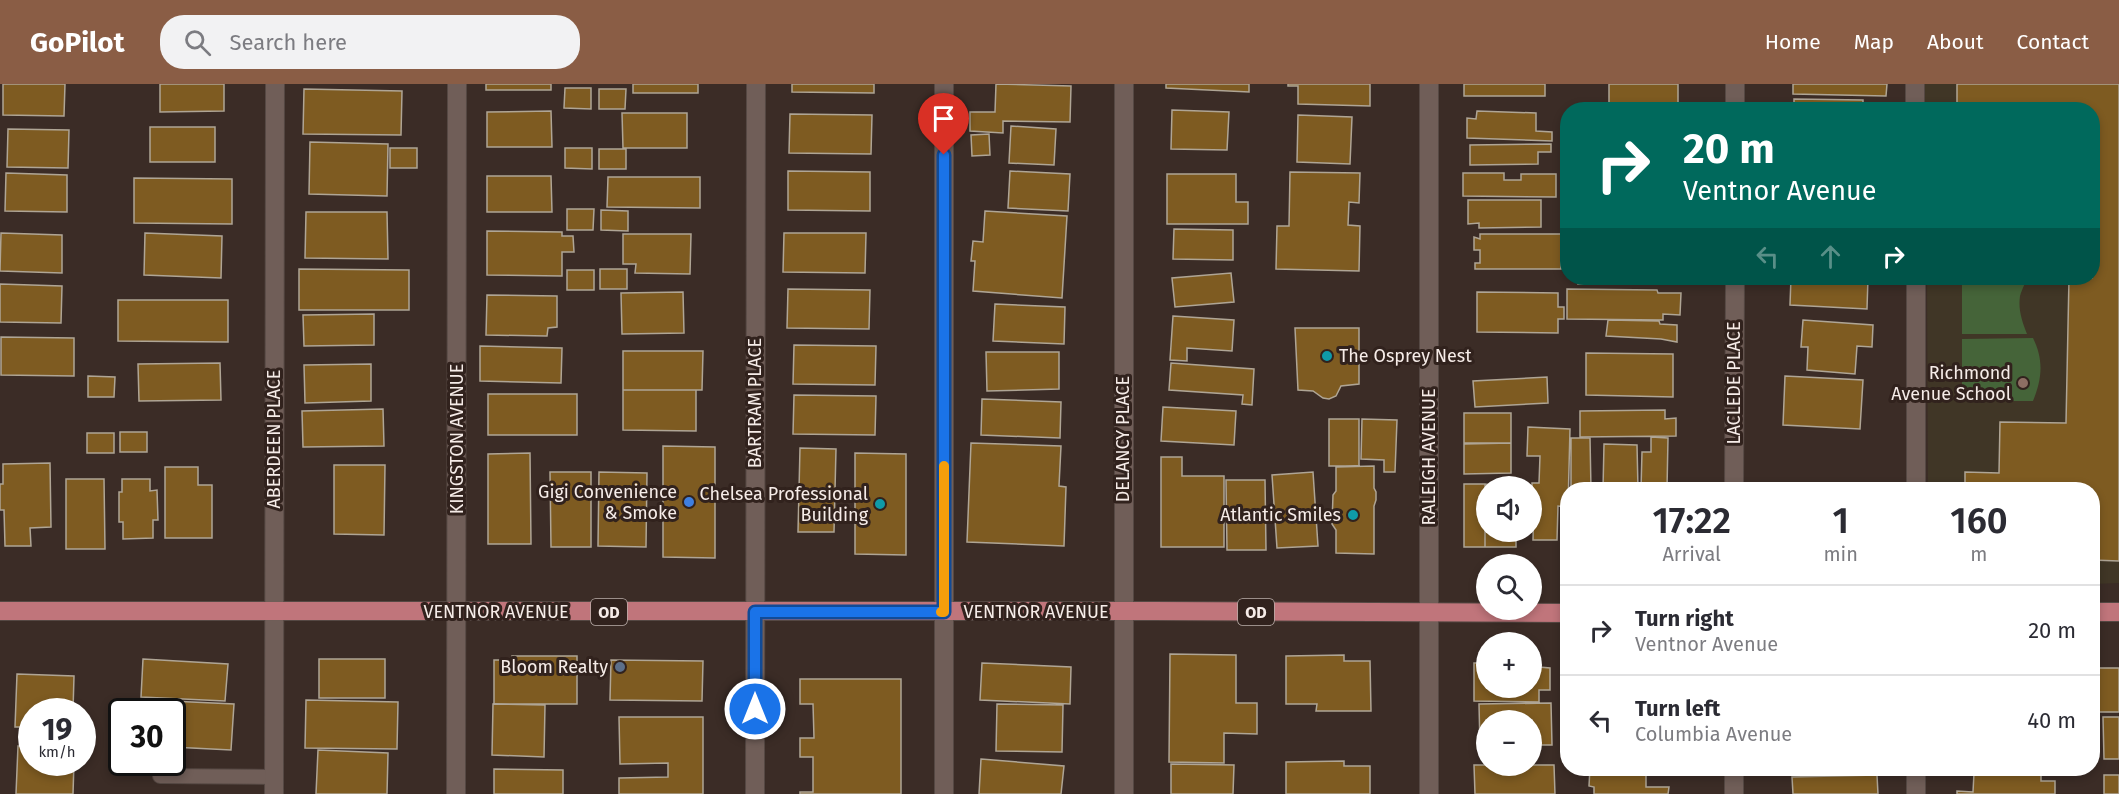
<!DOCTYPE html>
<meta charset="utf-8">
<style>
:root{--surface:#fff;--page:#f2f2f3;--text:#2b2b33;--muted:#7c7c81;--line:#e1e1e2;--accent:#8a5d45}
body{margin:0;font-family:"Fira Sans",sans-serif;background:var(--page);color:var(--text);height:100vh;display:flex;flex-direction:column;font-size:22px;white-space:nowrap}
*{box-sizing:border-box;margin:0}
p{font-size:20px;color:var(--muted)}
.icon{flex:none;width:33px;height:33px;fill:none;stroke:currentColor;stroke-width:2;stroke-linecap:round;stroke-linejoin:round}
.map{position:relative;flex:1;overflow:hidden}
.side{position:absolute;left:1560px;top:398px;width:540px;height:294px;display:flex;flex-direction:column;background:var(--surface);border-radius:24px;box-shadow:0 3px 9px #0003}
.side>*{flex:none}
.banner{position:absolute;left:1560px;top:18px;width:540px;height:183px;border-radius:24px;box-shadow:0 3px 9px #0003;background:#00695c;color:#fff;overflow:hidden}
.buttons{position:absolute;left:1476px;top:392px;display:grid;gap:12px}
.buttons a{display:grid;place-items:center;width:66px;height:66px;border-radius:50%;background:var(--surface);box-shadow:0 3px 9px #0003;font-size:30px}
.speed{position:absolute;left:18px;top:614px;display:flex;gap:12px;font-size:30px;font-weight:700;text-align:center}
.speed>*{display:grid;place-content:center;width:78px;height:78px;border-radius:50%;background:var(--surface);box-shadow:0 3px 9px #0003;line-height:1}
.speed small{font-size:15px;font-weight:400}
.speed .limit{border:3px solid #111;border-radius:9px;background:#fff;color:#111}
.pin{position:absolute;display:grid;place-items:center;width:51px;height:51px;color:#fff;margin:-62px -26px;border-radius:50% 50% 50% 0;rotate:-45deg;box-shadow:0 0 6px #0007}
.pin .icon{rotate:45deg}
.me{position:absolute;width:66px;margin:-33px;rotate:0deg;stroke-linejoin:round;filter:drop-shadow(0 0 4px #0008)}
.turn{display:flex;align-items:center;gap:21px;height:126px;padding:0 24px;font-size:27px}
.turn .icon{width:78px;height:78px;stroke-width:2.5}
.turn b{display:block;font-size:42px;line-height:51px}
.lanes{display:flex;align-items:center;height:57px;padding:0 24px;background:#0003;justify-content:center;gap:30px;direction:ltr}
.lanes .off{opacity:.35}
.eta{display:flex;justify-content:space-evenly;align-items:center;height:102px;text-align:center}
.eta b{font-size:36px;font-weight:600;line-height:42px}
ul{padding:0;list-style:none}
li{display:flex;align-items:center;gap:18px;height:90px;padding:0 24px;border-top:2px solid var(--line)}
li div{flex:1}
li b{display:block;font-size:22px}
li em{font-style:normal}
header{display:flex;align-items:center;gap:36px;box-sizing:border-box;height:84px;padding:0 30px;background:var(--accent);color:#fff}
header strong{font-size:28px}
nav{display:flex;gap:33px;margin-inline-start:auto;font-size:21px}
.search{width:420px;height:54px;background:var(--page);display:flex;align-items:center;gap:15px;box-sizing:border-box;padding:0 21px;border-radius:24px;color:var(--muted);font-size:22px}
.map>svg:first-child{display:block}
.education{fill:#403626}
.green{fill:#456439}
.building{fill:#7e5b21;stroke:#afa595;stroke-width:1.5}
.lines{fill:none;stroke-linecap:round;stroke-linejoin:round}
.lane-casing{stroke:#554843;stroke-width:16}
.street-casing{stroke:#554843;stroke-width:20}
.primary-casing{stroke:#554843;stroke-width:20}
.lane{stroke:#705e58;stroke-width:14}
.street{stroke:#705e58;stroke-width:18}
.primary{stroke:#c0757b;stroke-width:18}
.route-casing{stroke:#114b97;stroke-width:15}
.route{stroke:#1a73e8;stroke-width:10}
.slow{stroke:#f59e0b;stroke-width:10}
.culture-dot{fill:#0f9aa8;stroke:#31221d;stroke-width:2}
.education-dot{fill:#8d6e63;stroke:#31221d;stroke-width:2}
.shop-dot{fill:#3f7fe0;stroke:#31221d;stroke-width:2}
.service-dot{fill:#5c6f8a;stroke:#31221d;stroke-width:2}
.labels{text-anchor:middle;stroke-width:6;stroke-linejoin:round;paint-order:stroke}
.shield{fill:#31221d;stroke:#bbafab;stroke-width:1.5}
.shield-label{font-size:16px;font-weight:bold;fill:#f6ece8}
.poi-label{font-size:18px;fill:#f6ece8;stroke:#31221d;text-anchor:end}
.street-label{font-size:18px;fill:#f6ece8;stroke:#31221d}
</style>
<header>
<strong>GoPilot</strong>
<div class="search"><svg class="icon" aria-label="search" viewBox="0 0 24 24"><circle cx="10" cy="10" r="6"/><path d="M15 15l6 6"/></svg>Search here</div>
<nav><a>Home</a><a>Map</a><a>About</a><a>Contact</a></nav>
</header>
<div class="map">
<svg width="2119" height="710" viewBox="0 0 2119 710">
<rect width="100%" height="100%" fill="#3b2c26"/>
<path class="education" d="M1925,0H2119V499L2093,500L2092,405H1928L1927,194H2092V26L1925,25Z"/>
<path class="green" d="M1962,194H2026C2025,201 2022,205 2020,212C2018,226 2022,237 2027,250H1962Z
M2033,254C2044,276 2042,295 2033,317H1962V255Z"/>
<path class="building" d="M3,0H65L64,32L3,31Z
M160,0H224V27L160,28Z
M486,0H551V6H486Z
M633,0H698V9H633Z
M792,0H874V9L792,8Z
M996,0L1071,2L1070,38L1003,37V49L970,47V28H995Z
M1166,0H1249V8L1166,4Z
M1288,0H1370V22L1298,20V2H1288Z
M1464,0H1545V12H1464Z
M1609,0H1678V26L1658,23H1609Z
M1793,0H1887L1886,12L1793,10Z
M1957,0H2119V477L2092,476V405H1965V388L1999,389L2000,338L2066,339L2069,194H2092V26H1957Z
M565,4H591V25L564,24Z
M304,5L402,7L401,51L303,50Z
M599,5H626L625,25H599Z
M1794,15L1863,16V26H1794Z
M1172,26L1229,28L1227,66L1171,65Z
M551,27L552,63H487V28Z
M1477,27L1536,29V47L1552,48V57L1467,54V34L1476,35Z
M622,29H687V64H623Z
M790,30L872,31L871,70L789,69Z
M1298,31L1352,33L1350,80L1297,78Z
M1011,42L1056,45L1054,81L1009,79Z
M150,43H215V78H150Z
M8,45L69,46L68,84L7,83Z
M989,50L990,71L972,72L971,51Z
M310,58L388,60L387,112L309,110Z
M1551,60V68H1538V80L1470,81V61Z
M390,64H417V84H390Z
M565,64H592V85L565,84Z
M599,65H626V85H599Z
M788,87L870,88V127L788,126Z
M1010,87L1070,90L1068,127L1008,124Z
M1290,88L1360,89L1359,119L1349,118L1348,141L1360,142L1359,187L1276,185L1277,142H1289Z
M6,89L67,91V128L5,127Z
M1463,89H1504V96H1521V90H1556V113L1463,112Z
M1167,90H1236V118H1248V140H1167Z
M487,92H551L552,128H487Z
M608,93H700V124L607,123Z
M134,94L232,95V140L134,139Z
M1468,116H1541V143L1479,144V139L1468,140Z
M567,125H594L593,146H567Z
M601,126L628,127V147L601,146Z
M985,127L1067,132L1062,214L973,207L975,177H971L973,157L983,158Z
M306,128H387L388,175L305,174Z
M1174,145L1233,146V176L1173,175Z
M487,147L562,148V152H573L574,168H562V192L487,191Z
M1,149L62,151V189L0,187Z
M145,149L222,152L221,194L144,191Z
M784,149H866L865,189L783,188Z
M623,150H691L690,190L635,189L636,180H623Z
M1480,150H1561V185H1475V179H1480V166H1474V153L1480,155Z
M299,185L409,186V226H299Z
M600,185H627V205H600Z
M567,186H594V206H567Z
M1231,189L1234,218L1175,223L1172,194Z
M1578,194H1677V198L1578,200Z
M1791,194H1868L1867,225L1790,221Z
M0,200L62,202L61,239L0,238Z
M788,205L870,206L869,245L787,244Z
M1567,205L1657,206L1658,209H1681L1680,231L1663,230V236L1567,235Z
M683,208L684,249L622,250L621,209Z
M1477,208L1558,209V223H1564V235H1558V249L1477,248Z
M487,211L557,212V243L548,244L547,252L486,251Z
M118,216H228V258L118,257Z
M995,220L1065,223L1064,260L993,257Z
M374,230V261L304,262L303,231Z
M1173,232L1234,236L1232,267L1187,264V277L1170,276Z
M1608,236L1659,237L1660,240L1677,241V258L1661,255L1606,252Z
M1803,236L1873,241L1872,263L1857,262L1855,290L1807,286L1808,263H1801Z
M1295,244H1359V300L1341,302L1336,312L1329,315L1323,314L1313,307L1298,306Z
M1,253L74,254V292L1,291Z
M794,261L876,262L875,301L793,300Z
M480,262L562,264L561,299L480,297Z
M623,267H703L702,306H623Z
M986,268H1059V305L987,307Z
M1586,269L1673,270V313L1586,311Z
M220,279L221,316L139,317L138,280Z
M1171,279L1254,285L1252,321L1242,320L1243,311L1169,306Z
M371,280V317L305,319L304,281Z
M88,292L115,293L114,313H88Z
M1785,292L1863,296L1860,345L1783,341Z
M1547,293L1548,319L1475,323L1473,297Z
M623,306H696V347L623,346Z
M488,310H577V351H488Z
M794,311L876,312L875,351L793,350Z
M982,315L1061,318L1060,354L981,351Z
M1163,323L1236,327L1234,361L1161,357Z
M383,325L384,362L303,363L302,327Z
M1665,326V335L1676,334V352L1580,353V327Z
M1464,329H1511V359H1464Z
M1329,335H1359V382H1329Z
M1329,335H1359V382H1329Z
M1362,335L1397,336L1395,388H1384V376L1361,375Z
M1528,343L1570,345L1568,423L1558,422L1557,456H1533L1534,420H1532V399H1539L1540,372H1527Z
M120,348H147V368H120Z
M87,349H114V369H87Z
M1651,353L1668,354L1667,405H1641L1642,368H1651Z
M1571,354H1590L1591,405H1571Z
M971,359L1061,362L1059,402L1066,403L1064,462L967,458Z
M1511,359V389L1464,390V360Z
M1604,360L1637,361L1638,405H1603Z
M663,362L715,363V474L663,473Z
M800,364L836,365L834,448H798Z
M530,369L531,460H488V370Z
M855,369L906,370V471L855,470Z
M1161,373H1182V392H1224V463H1161Z
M50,379L51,443L30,444L31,462H5L4,426H0V400H3V380Z
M334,381H385L384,451L334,450Z
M1374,382V404L1376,408V416L1374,422V470L1336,469V446L1332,440L1333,411L1336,407V383Z
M165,383H198V401H212V454H165Z
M550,388H591V463H551Z
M599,388L647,389L646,463L598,462Z
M1313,388L1318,462L1277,464L1272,391Z
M66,395H104L105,465H66Z
M122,395H150V407L157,406L158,436H153V454L123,455V438H119V408H122Z
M1226,396H1265L1266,466H1227Z
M1464,400H1485V463H1464Z
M1485,400L1508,401L1486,402V447H1508V451H1516V463H1485Z
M1562,441H1568V460H1563Z
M1170,570L1236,571V619H1257V650L1224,649V679L1169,678Z
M1344,571V577H1370L1371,627H1316L1317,620H1286V572Z
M512,572H577V620H494V576H512Z
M143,575L228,580L225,617L141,613Z
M319,575H385V614H319Z
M611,576L703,577L702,617L610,616Z
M1532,576H1539V583L1550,584V606H1539V618L1474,617V579H1486V603H1532Z
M982,579L1071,583L1070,620L980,616Z
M2092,584H2119V628H2092Z
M17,590L74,592L73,627H32V643H15Z
M800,595H901V710H800V708H813V673H800V654H814L813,620H800Z
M149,616L234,620L231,666L172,663V627H149Z
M306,616L398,618L397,665L305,664Z
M1551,619L1552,661H1532V636H1486V662H1480L1479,620Z
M493,620L545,621L544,673L492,671Z
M997,620L1063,621L1062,668L996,667Z
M619,633H703V710H619V694L668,693V679L620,680Z
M2103,633H2119V675H2104Z
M18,662H32V678H74L73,710H16Z
M318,666L388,669L387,710H316Z
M981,675L1064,682L1061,710H979Z
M1344,677V682H1370V710H1286V678Z
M1171,680L1234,681L1233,710H1171Z
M1474,681H1554L1555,710H1475Z
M1590,684H1646V703H1669L1668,710H1594V703L1589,702Z
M1971,684H2041V697H2055V710H1957V707L1973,708L1974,689H1971Z
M494,685L563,686V710H494Z
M1877,691L1878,710H1793L1792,693Z
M2104,691H2119V710H2104Z"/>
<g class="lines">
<defs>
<path id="lane" d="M160,692L274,693"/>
<path id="street" d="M944,0V710
M1915,0V26
M1735,26V0
M1916,194V405
M1734,405L1735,194
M274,710L275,0
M456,710L457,0
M755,710L756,0
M1124,710V0
M1429,710V0
M1734,710V684
M1916,710V684"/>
<path id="primary" d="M0,527H1152L1568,529
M2092,528H2119"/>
</defs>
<use href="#lane" class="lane-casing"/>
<use href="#street" class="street-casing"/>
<use href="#primary" class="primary-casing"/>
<use href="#lane" class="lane"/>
<use href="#street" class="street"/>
<use href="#primary" class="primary"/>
</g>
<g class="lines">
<defs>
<path id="route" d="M755,625V528H944V71"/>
</defs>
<use href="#route" class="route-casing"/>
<use href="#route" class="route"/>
<path class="slow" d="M941,528H944V382"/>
</g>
<g class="culture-dot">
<circle cx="1327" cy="272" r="6"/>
<circle cx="880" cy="420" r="6"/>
<circle cx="1353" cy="431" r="6"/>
</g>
<circle class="education-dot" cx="2023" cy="299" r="6"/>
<circle class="shop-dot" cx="689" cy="418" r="6"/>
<circle class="service-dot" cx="620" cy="583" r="6"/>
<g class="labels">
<g class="shield">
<rect x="591" y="515" width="36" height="26" rx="4.5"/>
<rect x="1238" y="515" width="36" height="26" rx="4.5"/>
</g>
<g class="shield-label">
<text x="609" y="534">OD</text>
<text x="1256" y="534">OD</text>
</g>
<g class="poi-label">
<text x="1339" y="278" text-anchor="start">The Osprey Nest</text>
<text x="2011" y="295">Richmond<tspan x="2011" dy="21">Avenue School</tspan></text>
<text x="677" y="414">Gigi Convenience<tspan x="677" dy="21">&amp; Smoke</tspan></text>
<text x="868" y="416">Chelsea Professional<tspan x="868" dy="21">Building</tspan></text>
<text x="1341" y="437">Atlantic Smiles</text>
<text x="608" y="589">Bloom Realty</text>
</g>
<g class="street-label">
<text transform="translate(1734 299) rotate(-90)" y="6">LACLEDE PLACE</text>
<text transform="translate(755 319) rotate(-90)" y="6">BARTRAM PLACE</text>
<text transform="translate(274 355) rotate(-90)" y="6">ABERDEEN PLACE</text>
<text transform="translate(457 355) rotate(-90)" y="6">KINGSTON AVENUE</text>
<text transform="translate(1123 355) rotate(-90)" y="6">DELANCY PLACE</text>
<text transform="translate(1429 373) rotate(-90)" y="6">RALEIGH AVENUE</text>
<text x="496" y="534">VENTNOR AVENUE</text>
<text x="1036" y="534">VENTNOR AVENUE</text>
</g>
</g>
</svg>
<div class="buttons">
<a><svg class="icon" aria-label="sound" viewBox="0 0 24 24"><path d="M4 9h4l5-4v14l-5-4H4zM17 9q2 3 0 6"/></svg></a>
<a><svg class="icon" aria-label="search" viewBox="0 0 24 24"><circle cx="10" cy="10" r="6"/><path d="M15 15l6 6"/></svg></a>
<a>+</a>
<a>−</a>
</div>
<div class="speed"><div>19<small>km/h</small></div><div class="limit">30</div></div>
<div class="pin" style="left:944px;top:71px;background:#d93025"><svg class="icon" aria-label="arrive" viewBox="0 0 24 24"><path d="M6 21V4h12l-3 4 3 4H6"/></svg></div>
<svg class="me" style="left:755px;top:625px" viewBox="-20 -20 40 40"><circle r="17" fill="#1a73e8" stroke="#fff" stroke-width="3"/><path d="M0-11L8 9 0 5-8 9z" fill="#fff"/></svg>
<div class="banner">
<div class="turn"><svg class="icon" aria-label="right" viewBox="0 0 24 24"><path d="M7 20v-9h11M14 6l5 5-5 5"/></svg><div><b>20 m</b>Ventnor Avenue</div></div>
<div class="lanes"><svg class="icon off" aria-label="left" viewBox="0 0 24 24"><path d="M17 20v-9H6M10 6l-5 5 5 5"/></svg><svg class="icon off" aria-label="ahead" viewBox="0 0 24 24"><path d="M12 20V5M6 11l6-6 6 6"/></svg><svg class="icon" aria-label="right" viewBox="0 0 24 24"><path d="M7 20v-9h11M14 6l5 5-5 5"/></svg></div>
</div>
<section class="side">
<div class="eta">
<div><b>17:22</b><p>Arrival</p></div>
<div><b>1</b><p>min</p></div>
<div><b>160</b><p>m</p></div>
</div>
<ul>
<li><svg class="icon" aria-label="right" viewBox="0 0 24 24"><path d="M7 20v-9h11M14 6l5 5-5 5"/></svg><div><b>Turn right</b><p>Ventnor Avenue</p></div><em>20 m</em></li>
<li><svg class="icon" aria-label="left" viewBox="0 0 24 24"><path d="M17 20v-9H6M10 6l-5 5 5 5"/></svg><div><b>Turn left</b><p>Columbia Avenue</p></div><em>40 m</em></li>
</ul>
</section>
</div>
